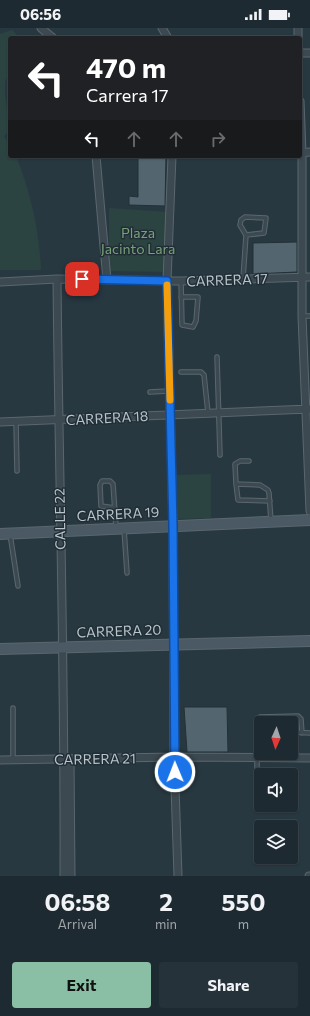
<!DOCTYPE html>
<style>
:root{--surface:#1e2a31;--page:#263239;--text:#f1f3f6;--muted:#a1a7ab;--line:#3c464d;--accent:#8abfa5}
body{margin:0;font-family:Commissioner,sans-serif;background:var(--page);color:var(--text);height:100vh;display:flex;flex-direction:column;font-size:15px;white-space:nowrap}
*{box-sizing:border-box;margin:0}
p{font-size:13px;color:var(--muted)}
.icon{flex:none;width:22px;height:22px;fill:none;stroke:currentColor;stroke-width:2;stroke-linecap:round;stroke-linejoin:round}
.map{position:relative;height:848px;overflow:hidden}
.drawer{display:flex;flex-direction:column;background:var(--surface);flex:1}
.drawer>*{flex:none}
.guide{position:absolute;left:8px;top:8px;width:294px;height:122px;border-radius:4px;box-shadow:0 1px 3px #0004,0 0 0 1px var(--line);background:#202124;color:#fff;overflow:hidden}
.needle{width:26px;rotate:183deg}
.controls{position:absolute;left:254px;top:688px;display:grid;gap:8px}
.controls a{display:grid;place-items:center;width:44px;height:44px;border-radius:4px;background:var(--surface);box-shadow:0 1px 3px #0004,0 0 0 1px var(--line);font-size:20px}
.pin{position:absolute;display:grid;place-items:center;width:34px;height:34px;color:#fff;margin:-17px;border-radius:8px;box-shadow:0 2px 6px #0006}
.me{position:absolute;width:44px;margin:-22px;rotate:359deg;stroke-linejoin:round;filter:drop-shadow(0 0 3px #0008)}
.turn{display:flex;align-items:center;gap:14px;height:84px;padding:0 12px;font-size:18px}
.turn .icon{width:52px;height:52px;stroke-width:2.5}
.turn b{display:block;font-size:28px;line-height:34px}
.lanes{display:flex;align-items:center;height:38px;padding:0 12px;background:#0003;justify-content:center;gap:20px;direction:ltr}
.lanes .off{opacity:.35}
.eta{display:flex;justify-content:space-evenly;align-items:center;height:68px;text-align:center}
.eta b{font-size:24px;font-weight:700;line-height:28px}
.primary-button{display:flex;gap:8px;margin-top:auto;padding:8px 12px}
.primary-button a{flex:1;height:46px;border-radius:4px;background:var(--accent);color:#111;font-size:16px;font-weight:700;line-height:46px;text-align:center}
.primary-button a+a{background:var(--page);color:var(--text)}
.status{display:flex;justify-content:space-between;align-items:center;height:28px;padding:0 20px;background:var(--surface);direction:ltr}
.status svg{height:11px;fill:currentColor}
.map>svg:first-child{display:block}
.green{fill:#2b4441}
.building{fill:#53656e;stroke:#233038}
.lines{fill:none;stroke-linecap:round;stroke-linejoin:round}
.lane-casing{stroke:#5a676e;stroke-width:5.5}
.street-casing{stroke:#5a676e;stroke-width:9}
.secondary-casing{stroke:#5a676e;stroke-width:12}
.lane{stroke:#3c4951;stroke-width:3.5}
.street{stroke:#3c4951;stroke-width:7}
.secondary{stroke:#4a5964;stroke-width:10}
.route-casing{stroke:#114b97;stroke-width:10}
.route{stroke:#1a73e8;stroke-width:7}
.slow{stroke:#f59e0b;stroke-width:7}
.labels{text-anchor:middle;stroke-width:3;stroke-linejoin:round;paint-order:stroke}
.park-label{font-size:14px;fill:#78a079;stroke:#212e36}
.street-label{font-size:14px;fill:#b9c4cb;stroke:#212e36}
</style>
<div class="status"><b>06:56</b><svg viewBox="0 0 49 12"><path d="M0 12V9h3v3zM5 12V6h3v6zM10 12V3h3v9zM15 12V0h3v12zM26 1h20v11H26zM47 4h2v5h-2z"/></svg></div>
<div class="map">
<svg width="310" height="848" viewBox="0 0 310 848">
<rect width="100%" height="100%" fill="#283841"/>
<path class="green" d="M12,2L20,10H10V43L5,54V67L10,102L4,108L10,118V128H16C31,166 39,201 41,242H0V6Z
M109,180L168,184L165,244L109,243Z
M211,446V490L174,491L173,447Z"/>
<path class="building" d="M138,128H166L165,178L129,177V168L138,169Z
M297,214V244L253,246V215Z
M184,679H227L228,724H187Z"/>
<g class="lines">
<defs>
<path id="lane" d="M243,251L246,207L240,197L241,192L245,189L266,190L264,205L246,207
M181,253L182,297L193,299L196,293L198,269H181
M302,288H310
M217,329L220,427
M181,344H201L204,347L208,385
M150,364L169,363
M16,394L17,443
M236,456L235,436L240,433H249
M270,473L238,472L236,456L260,457L268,462L269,465L271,493
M115,480L101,478L100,457L102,453H110L113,456L116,499
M124,501L127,545
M10,506L18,558
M261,704L257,702L258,692L260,689L298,688L301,691L302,705
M291,704L310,705
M257,730V771L261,773
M13,732V680"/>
<path id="street" d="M41,0L53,10
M162,0L168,10
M298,0V10
M300,25H310
M300,73L302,125V288L310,483
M300,125L310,124
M96,128L107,252
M172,128L167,253L173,497L174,729L178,848
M57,251C59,450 65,649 64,848
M0,254L57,251L181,253L310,249
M0,394L309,381
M70,731L71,848
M0,732L174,729L310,730
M309,848H310"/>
<path id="secondary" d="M0,506L310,492
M0,621L310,613"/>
</defs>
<use href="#lane" class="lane-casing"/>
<use href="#street" class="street-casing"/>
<use href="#secondary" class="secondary-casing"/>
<use href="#lane" class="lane"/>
<use href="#street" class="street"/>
<use href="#secondary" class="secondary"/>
</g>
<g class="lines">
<defs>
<path id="route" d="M82,251L167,253L173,497L175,744"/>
</defs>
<use href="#route" class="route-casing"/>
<use href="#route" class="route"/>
<path class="slow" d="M167,257L170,372"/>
</g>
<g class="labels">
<g class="park-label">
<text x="138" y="210">Plaza<tspan x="138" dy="16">Jacinto Lara</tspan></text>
</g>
<g class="street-label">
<text transform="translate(227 252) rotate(-2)" y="5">CARRERA 17</text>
<text transform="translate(107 390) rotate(-3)" y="5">CARRERA 18</text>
<text transform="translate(118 486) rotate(-3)" y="5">CARRERA 19</text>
<text transform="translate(60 491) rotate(-91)" y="5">CALLE 22</text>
<text transform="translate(119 603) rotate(-2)" y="5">CARRERA 20</text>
<text transform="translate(95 731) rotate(-1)" y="5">CARRERA 21</text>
</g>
</g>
</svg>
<div class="controls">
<a><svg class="needle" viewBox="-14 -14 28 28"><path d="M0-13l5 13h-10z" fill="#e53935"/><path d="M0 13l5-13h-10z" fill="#a1a7ab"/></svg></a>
<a><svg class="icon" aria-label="sound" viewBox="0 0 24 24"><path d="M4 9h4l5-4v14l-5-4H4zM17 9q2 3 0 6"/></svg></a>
<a><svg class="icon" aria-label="layers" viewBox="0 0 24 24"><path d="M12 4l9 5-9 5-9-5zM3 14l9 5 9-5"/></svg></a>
</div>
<div class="pin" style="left:82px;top:251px;background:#d93025"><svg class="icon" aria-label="arrive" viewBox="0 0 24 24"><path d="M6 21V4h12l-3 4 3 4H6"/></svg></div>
<svg class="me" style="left:175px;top:744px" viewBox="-20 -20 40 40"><circle r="17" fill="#1a73e8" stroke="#fff" stroke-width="3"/><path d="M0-11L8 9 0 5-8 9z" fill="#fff"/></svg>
<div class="guide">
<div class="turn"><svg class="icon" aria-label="left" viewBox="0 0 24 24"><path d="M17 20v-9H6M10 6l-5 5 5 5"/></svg><div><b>470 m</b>Carrera 17</div></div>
<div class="lanes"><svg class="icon" aria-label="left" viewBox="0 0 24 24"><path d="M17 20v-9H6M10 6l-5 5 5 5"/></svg><svg class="icon off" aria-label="ahead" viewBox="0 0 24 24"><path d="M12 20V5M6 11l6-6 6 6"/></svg><svg class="icon off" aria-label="ahead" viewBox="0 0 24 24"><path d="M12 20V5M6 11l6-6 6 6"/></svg><svg class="icon off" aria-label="right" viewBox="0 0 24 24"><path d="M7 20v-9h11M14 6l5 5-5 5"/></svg></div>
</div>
</div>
<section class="drawer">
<div class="eta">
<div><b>06:58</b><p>Arrival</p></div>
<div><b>2</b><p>min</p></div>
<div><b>550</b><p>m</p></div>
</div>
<div class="primary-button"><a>Exit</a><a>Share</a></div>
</section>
